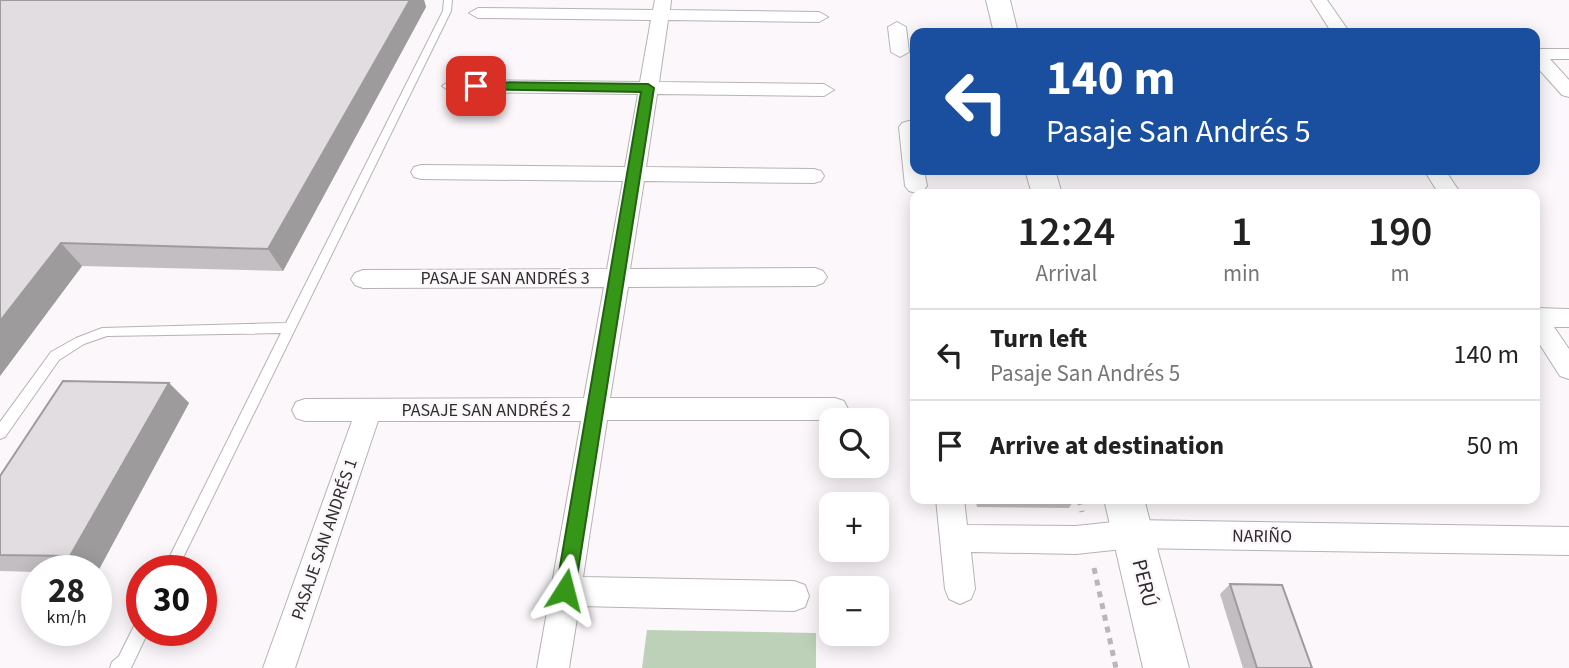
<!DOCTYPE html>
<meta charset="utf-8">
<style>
:root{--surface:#fff;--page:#f6f6f6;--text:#222;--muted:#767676;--line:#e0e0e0}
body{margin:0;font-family:"Source Sans 3",sans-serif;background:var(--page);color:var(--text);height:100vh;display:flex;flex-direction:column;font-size:26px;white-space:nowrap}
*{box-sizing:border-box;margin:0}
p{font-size:23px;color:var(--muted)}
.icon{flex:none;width:38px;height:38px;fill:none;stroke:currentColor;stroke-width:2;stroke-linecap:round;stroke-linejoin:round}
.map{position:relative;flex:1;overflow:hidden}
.side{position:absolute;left:910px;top:189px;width:630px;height:315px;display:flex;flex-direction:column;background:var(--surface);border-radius:14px;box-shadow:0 4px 18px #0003}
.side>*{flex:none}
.guide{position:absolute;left:910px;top:28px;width:630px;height:147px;border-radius:14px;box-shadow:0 4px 18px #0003;background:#1a4fa0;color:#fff;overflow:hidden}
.fabs{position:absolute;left:819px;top:408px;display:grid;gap:14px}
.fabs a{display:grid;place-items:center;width:70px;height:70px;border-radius:14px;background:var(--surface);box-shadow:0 4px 18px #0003;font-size:35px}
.speed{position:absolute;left:21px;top:555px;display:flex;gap:14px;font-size:35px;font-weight:700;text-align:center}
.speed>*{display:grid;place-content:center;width:91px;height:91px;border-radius:50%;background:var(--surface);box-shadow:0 4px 18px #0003;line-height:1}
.speed small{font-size:18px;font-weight:400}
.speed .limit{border:10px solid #d22;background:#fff;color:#111}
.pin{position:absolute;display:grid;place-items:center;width:60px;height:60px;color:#fff;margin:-30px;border-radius:14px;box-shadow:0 4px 10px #0006}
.me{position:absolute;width:77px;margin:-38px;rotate:9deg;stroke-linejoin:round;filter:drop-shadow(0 0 5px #0008)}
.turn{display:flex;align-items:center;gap:24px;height:147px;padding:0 21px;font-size:32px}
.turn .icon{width:91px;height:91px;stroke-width:2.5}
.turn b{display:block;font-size:49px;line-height:60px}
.eta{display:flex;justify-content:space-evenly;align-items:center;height:119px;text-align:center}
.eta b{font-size:42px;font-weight:600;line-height:49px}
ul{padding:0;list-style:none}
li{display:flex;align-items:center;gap:21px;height:91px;padding:0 21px;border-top:2px solid var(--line)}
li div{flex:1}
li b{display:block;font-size:26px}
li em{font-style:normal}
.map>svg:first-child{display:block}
.green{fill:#bcd1b7}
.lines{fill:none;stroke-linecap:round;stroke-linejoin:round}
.lane-casing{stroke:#b7b2b4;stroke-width:2}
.street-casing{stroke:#b7b2b4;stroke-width:2}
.secondary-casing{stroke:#b7b2b4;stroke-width:2}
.path{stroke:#bab6b8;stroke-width:5;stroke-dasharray:6 6;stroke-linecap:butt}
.lane{fill:#fff;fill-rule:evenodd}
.street{fill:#fff;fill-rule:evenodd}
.secondary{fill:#fff;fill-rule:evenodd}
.wall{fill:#c2bec1}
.shaded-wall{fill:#9e9b9d}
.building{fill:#e2dde0;stroke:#9e9b9d;stroke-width:2}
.route{fill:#359618;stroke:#226210;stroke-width:2}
.labels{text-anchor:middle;stroke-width:5;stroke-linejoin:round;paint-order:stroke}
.street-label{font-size:18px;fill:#2f2d2e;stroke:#fcf7fa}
.near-street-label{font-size:21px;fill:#2f2d2e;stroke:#fcf7fa}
</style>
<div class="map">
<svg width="1569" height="668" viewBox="0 0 1569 668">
<rect width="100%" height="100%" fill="#fcf7fa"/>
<path class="green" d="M647,630L816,633V668H642Z"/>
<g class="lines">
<defs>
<path id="lane" d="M444,0H452L451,11L177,570H163L281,333L107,336L84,344L59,360L5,437L0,439V422L51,352L76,338L102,328L286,323L443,11Z
M142,620V630H149L131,668H110L112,662L119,656L136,622Z"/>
<path id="street" d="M655,0H671L670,10L819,12L828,17L819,22L668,20L659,82L824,84L834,90L824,96L657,94L646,167L814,169L821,171L824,176L821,181L814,183L644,181L630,269L815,268L823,271L827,277L823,283L815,286L628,287L610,398H835L844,401L848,409L844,417L835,420H607L583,577L794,581L805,585L809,596L805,607L794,611L579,606L569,668H537L581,421H378L295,668H263L352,421H305L296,418L292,410L296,402L305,399L584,398L604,287L363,288L355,285L351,279L355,273L363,270L607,269L623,181L421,179L414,177L411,172L414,167L421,165L625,167L638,94L451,92L442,86L451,80L640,82L651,20L478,18L469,13L478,8L653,10Z
M1311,0H1327L1350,33H1332Z
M897,22L906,27L909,52L900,57L891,52L888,27Z
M1535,49H1569V59H1550L1569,80V97L1562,95L1535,65Z
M909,121L915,122V170H924L927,186L923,191L916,193L909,191L905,186L899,127L902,123Z
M1424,170H1445L1461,194H1439Z
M1535,308L1569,309V327H1554L1569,349V379L1560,376L1535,337Z
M936,499H964L967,525L1076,526L1132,520L1569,527V555L1132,548L1076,554L971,552L975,589L971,599L960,604L949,599L945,589Z"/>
<path id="secondary" d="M986,0H1010L1018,33H994Z
M1025,170H1055L1062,194H1032Z
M1104,499H1144L1189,668H1143Z"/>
</defs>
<use href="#lane" class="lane-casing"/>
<use href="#street" class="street-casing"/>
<use href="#secondary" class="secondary-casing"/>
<path class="path" d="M1079,499L1082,512
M1094,568L1116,668"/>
<use href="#lane" class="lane"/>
<use href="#street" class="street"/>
<use href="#secondary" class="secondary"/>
</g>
<path class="wall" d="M0,0H424L426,7L283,271L82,266L0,376Z
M169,383L189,403L97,573H96V570H37V572L0,571V476Z
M975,499H1075L1069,508L977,507Z
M1230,584L1312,668H1243L1220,594Z"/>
<path class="shaded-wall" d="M410,0H424L426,7L283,271L268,249Z
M61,243L82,266L0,376V321Z
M169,383L189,403L97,573L96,570H93L70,556Z"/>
<path class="building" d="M0,0H410L268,249L61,243L0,321Z
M63,381L169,383L70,556L0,555V476Z
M1230,584L1282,585L1312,668H1257Z"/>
<path class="route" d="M476,82L648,84L654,88L575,590L572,597L565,600L558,597L556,590L641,92L471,89L470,86Z"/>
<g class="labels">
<g class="street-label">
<text x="505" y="284">PASAJE SAN ANDRÉS 3</text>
<text x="486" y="416">PASAJE SAN ANDRÉS 2</text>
<text transform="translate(1262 536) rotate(1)" y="6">NARIÑO</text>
<text transform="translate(324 539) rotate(-71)" y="6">PASAJE SAN ANDRÉS 1</text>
</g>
<g class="near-street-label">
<text transform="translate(1145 583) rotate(76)" y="7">PERÚ</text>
</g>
</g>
</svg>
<div class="fabs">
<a><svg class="icon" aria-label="search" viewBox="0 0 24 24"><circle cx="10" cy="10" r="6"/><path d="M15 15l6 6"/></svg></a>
<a>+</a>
<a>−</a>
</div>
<div class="speed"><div>28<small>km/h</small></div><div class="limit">30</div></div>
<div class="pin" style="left:476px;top:86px;background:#d93025"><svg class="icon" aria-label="arrive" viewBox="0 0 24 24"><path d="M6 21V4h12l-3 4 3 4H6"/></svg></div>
<svg class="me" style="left:565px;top:590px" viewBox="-20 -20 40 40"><path d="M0-17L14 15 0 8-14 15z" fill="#359618" stroke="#fff" stroke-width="4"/></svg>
<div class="guide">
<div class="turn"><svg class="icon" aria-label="left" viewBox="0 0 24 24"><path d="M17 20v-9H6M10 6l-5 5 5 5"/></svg><div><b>140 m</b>Pasaje San Andrés 5</div></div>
</div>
<section class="side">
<div class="eta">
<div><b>12:24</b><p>Arrival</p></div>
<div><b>1</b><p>min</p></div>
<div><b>190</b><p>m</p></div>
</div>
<ul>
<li><svg class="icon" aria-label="left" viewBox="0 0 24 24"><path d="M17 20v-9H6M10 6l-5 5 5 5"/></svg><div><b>Turn left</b><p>Pasaje San Andrés 5</p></div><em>140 m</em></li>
<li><svg class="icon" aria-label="arrive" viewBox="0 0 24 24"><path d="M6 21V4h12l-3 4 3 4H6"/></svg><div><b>Arrive at destination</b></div><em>50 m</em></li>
</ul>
</section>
</div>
